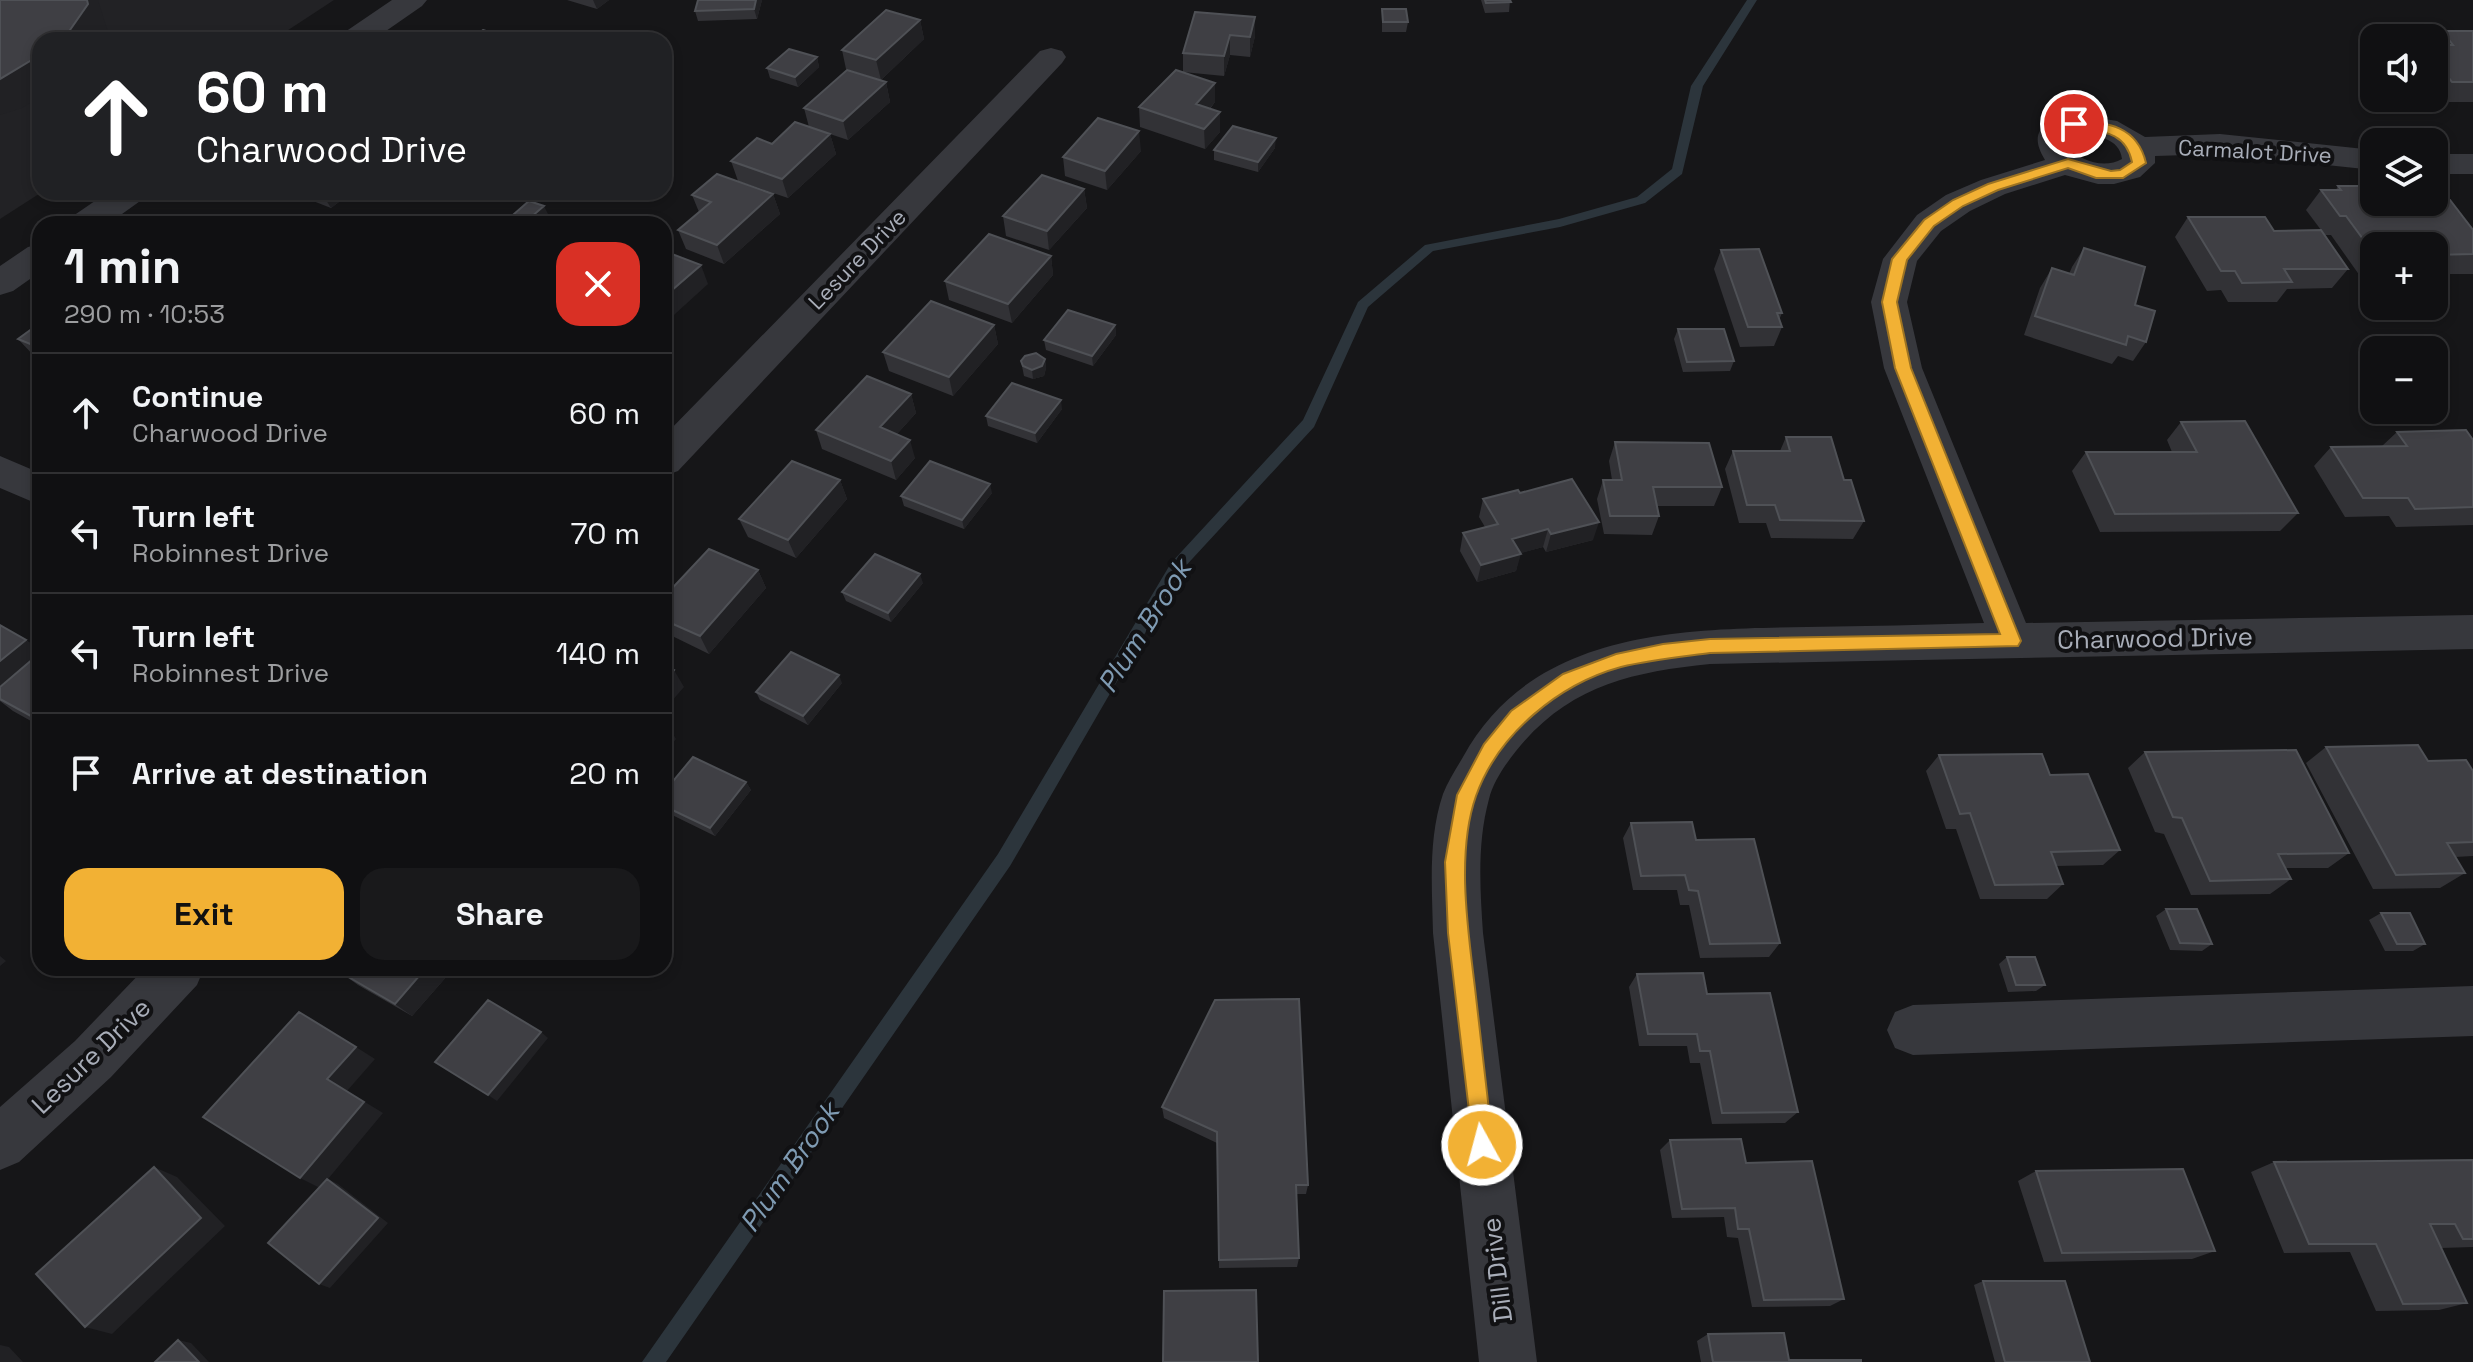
<!DOCTYPE html>
<meta charset="utf-8">
<style>
:root{--surface:#101012;--page:#19191b;--text:#f1f3f6;--muted:#9c9d9f;--line:#303032;--accent:#f2b134}
body{margin:0;font-family:"Space Grotesk",sans-serif;background:var(--page);color:var(--text);height:100vh;display:flex;flex-direction:column;font-size:30px;white-space:nowrap}
*{box-sizing:border-box;margin:0}
p{font-size:26px;color:var(--muted)}
.icon{flex:none;width:44px;height:44px;fill:none;stroke:currentColor;stroke-width:2;stroke-linecap:round;stroke-linejoin:round}
.map{position:relative;flex:1;overflow:hidden}
.drawer{position:absolute;left:32px;top:216px;width:640px;height:760px;display:flex;flex-direction:column;background:var(--surface);border-radius:24px;box-shadow:0 4px 12px #0003,0 0 0 2px var(--line)}
.drawer>*{flex:none}
.guide{position:absolute;left:32px;top:32px;width:640px;height:168px;border-radius:24px;box-shadow:0 4px 12px #0003,0 0 0 2px var(--line);background:#202124;color:#fff;overflow:hidden}
.tools{position:absolute;left:2360px;top:24px;display:grid;gap:16px}
.tools a{display:grid;place-items:center;width:88px;height:88px;border-radius:16px;background:var(--surface);box-shadow:0 4px 12px #0003,0 0 0 2px var(--line);font-size:40px}
.pin{position:absolute;display:grid;place-items:center;width:68px;height:68px;color:#fff;margin:-34px;border:4px solid #fff;border-radius:50%;box-shadow:0 2px 8px #0007}
.me{position:absolute;width:88px;margin:-44px;rotate:353deg;stroke-linejoin:round;filter:drop-shadow(0 0 6px #0008)}
.turn{display:flex;align-items:center;gap:28px;height:168px;padding:0 32px;font-size:36px}
.turn .icon{width:104px;height:104px;stroke-width:2.5}
.turn b{display:block;font-size:56px;line-height:68px}
.round{display:grid;place-items:center;flex:none;width:84px;height:84px;border-radius:24px;background:var(--page)}
.headline{display:flex;align-items:center;justify-content:space-between;height:136px;padding:0 32px}
h1{font-size:48px;font-weight:600;line-height:60px}
.primary-button{display:flex;gap:16px;margin-top:auto;padding:16px 32px}
.primary-button a{flex:1;height:92px;border-radius:24px;background:var(--accent);color:#111;font-size:32px;font-weight:600;line-height:92px;text-align:center}
.primary-button a+a{background:var(--page);color:var(--text)}
ul{padding:0;list-style:none}
li{display:flex;align-items:center;gap:24px;height:120px;padding:0 32px;border-top:2px solid var(--line)}
li div{flex:1}
li b{display:block;font-size:30px}
li em{font-style:normal}
.map>svg:first-child{display:block}
.built{fill:#222225}
.lines{fill:none;stroke-linecap:round;stroke-linejoin:round}
.stream{fill:#2c353c;fill-rule:evenodd}
.minor{fill:#37383d;fill-rule:evenodd}
.wall{fill:#323236}
.shaded-wall{fill:#212124}
.building{fill:#3f3f44;stroke:#4f5156;stroke-width:2}
.route{fill:#f2b134;stroke:#9d7322;stroke-width:2}
.labels{text-anchor:middle;stroke-width:8;stroke-linejoin:round;paint-order:stroke}
.far-street-label{font-size:22px;fill:#a8adb8;stroke:#111113}
.street-label{font-size:26px;fill:#a8adb8;stroke:#111113}
.water-label{font-size:28px;font-style:italic;fill:#7f9bb3;stroke:#111113}
</style>
<div class="map">
<svg width="2473" height="1362" viewBox="0 0 2473 1362">
<rect width="100%" height="100%" fill="#161618"/>
<path class="built" d="M0,0H334L273,40H40L42,192L0,219Z"/>
<g class="lines">
<path class="stream" d="M1747,0H1757L1703,86L1682,174L1645,203L1560,227L1433,251L1368,307L1314,427L1181,571L1010,866L666,1362H642L998,854L1171,563L1303,420L1358,302L1425,245L1559,219L1637,197L1672,169L1691,86Z"/>
<path class="minor" d="M392,0H427L422,6L373,40H338L342,34Z
M1051,48L1062,51L1066,57L1062,63L678,471L664,476V436L1040,51Z
M2074,114L2117,121L2145,137L2220,134L2374,150V170L2220,154L2155,156V163L2140,177L2114,184H2098L2065,175L2005,194L1970,211L1941,231L1917,261L1907,302L1922,368L2026,623L2473,615V649L1710,664C1631,672 1568,686 1516,751C1505,765 1493,782 1489,799C1477,843 1480,888 1483,933L1537,1362H1479L1433,933C1432,887 1428,838 1443,794C1448,781 1456,769 1463,757C1532,630 1681,629 1807,627C1866,626 1925,625 1984,623L1884,368L1871,302L1883,259L1917,215L1946,195L1981,180L2045,160C2026,129 2047,121 2074,114ZM2078,134C2096,135 2120,138 2122,159C2105,169 2079,162 2069,145L2070,137Z
M2434,154H2473V174H2434Z
M108,192H148L143,199L108,224H68L73,216Z
M40,244V272L13,291L0,295V266L28,247Z
M0,456L40,473V505L0,488Z
M145,968H204L197,985L111,1077L19,1162L0,1170V1107L75,1041Z
M2473,986V1036L1913,1055L1895,1048L1887,1030L1895,1012L1913,1005Z"/>
</g>
<path class="wall" d="M567,0H609L597,9Z
M698,0H762L757,19L698,21L695,11Z
M1481,0H1510L1509,12L1485,13Z
M1382,9L1408,22L1406,32H1382Z
M1255,17V36L1250,57L1230,55L1224,76L1183,72V53Z
M920,20L924,39L881,80L846,69L842,50Z
M2442,31H2473V102H2436L2434,98V41Z
M817,57L819,67L798,87L770,78L767,68Z
M886,82L890,102L848,140L830,134L836,154L788,198L738,181L731,161L809,127L804,108Z
M1215,102L1210,109L1220,132L1205,149L1140,127L1139,107Z
M1275,148L1258,172L1214,160V150Z
M1141,151L1107,190L1065,176L1063,157Z
M2338,186L2374,202L2473,230V274H2434V246H2374V293H2372L2331,235H2324L2348,269L2332,288L2287,289L2277,302H2228L2221,290L2207,291L2175,237L2188,217L2274,231L2321,230L2306,210L2321,190H2336Z
M1084,189L1087,208L1049,250L1006,236L1003,216Z
M290,192H352L331,208Z
M773,194L780,214L724,264L686,249L678,230L699,212L692,195Z
M2084,248L2135,305L2146,342L2133,361L2118,356L2112,364L2024,335L2040,288L2052,268L2069,274L2072,267Z
M1721,250L1782,313L1779,320L1782,327L1774,346L1740,347L1714,269Z
M1051,256L1053,275L1012,323L949,300L945,281Z
M994,325L998,344L953,396L889,371L883,352Z
M1115,325L1116,335L1093,366L1046,350L1044,340Z
M1678,329L1734,361L1730,371L1683,372L1674,339Z
M18,339L40,348V360L36,358Z
M1045,359L1046,368L1044,376L1033,379L1024,376L1021,361Z
M911,394L916,413L897,434L915,458L896,480L822,449L816,430Z
M1062,409L1037,443L988,426L986,416Z
M2181,422L2298,513L2280,531L2100,532L2072,471L2086,452H2172L2167,440Z
M2397,432L2473,440V525L2396,527L2389,516L2345,517L2314,466L2331,447L2382,446Z
M1786,437L1844,480L1864,521L1853,539L1771,538L1766,523H1739L1725,469L1733,451H1780Z
M1615,442L1722,487L1714,506H1657L1659,516L1652,535L1604,534L1597,499L1603,480H1612L1609,461Z
M840,480L847,499L796,558L748,537L739,519Z
M992,493L964,529L904,506L901,496Z
M1520,493L1593,540L1546,552L1543,547L1520,553L1516,571L1477,582L1460,551L1463,533L1485,527L1479,517L1483,499Z
M758,570L766,588L709,654L664,632V597Z
M923,583L891,622L846,601L842,592Z
M0,625L26,640L40,651V726L13,711L0,701Z
M842,683L808,725L760,700L756,692Z
M2326,747L2428,761L2473,771V856L2455,857L2465,873L2440,888L2373,889L2306,763Z
M2145,752L2349,853L2328,868H2285L2291,879L2270,894L2191,895L2164,834L2155,832L2128,768Z
M1939,755L2120,850L2103,865L2056,866L2063,884L2047,899H1980L1956,829H1946L1926,771Z
M746,782L751,790L715,836L664,811V792Z
M1631,823L1696,840L1780,943L1769,957L1700,958L1689,905H1680L1677,890H1633L1623,838Z
M2166,909L2212,944L2202,951L2170,950L2156,916Z
M2381,913L2425,944L2413,951H2385L2369,920Z
M2007,957L2045,985L2036,991L2008,992L1999,964Z
M454,968L412,1016L358,985L340,972Z
M1637,974L1707,994L1798,1112L1785,1123L1712,1124L1700,1063H1690L1687,1046H1639L1629,987Z
M1215,1000L1308,1185L1306,1194H1296L1299,1258L1297,1267L1219,1268L1217,1143L1164,1118L1162,1107Z
M1670,1140L1746,1163L1844,1299L1830,1306L1752,1307L1738,1238L1727,1237L1724,1217L1672,1218L1660,1150Z
M2473,1160V1247L2441,1248L2467,1303L2439,1310L2376,1311L2350,1252L2284,1253L2251,1172L2274,1162Z
M2036,1171L2215,1251L2192,1259L2044,1262L2018,1181Z
M1983,1281L2090,1362H1995L1974,1285Z
M1708,1334L1789,1360L1861,1362H1701L1697,1341Z"/>
<path class="shaded-wall" d="M87,0H98L108,32L103,40H63Z
M593,0H609L597,9Z
M756,0H762L757,19L754,9Z
M1255,17V36L1250,57V37Z
M920,20L924,39L881,80L876,60Z
M1230,35V55L1224,76V56Z
M40,55V97L22,108L0,115V79Z
M817,57L819,67L798,87L795,77Z
M886,82L890,102L848,140L843,121Z
M1215,83V102L1196,124V104Z
M1220,112V132L1205,149L1204,129Z
M1139,131L1141,151L1107,190L1105,171Z
M830,134L836,154L788,198L782,179Z
M1276,138L1275,148L1258,172V162Z
M1084,189L1087,208L1049,250L1047,231Z
M321,192H352L331,208Z
M773,194L780,214L724,264L717,245Z
M544,206L549,216L539,224H523Z
M1051,256L1053,275L1012,323L1008,304Z
M701,265L708,284L664,324V297Z
M994,325L998,344L953,396L949,377Z
M1115,325L1116,335L1093,366L1092,356Z
M1045,359L1046,368L1044,376L1033,379L1032,370Z
M911,394L916,413L886,446L880,427Z
M1061,400L1062,409L1037,443L1035,433Z
M910,440L915,458L896,480L891,461Z
M840,480L847,499L796,558L788,540Z
M990,484L992,493L964,529L962,520Z
M1599,522L1593,540L1546,552L1551,534Z
M1548,529L1543,547L1507,557L1512,539Z
M1521,554L1516,571L1477,582L1481,565Z
M758,570L766,588L709,654L700,636Z
M920,574L923,583L891,622L888,613Z
M26,640L40,651V663L0,696V661Z
M674,670L684,687L664,710V682Z
M839,675L842,683L808,725L803,716Z
M666,723L676,739L664,754V725Z
M746,782L751,790L715,836L710,828Z
M0,956L6,961L0,966Z
M426,968H454L412,1016L395,1004Z
M541,1032L548,1038L497,1101L488,1095Z
M356,1047L375,1059L347,1091L383,1113L328,1179L338,1184L388,1223L330,1288L319,1284L320,1188L300,1178L327,1079Z
M154,1167L177,1177L225,1226L112,1334L85,1327Z
M178,1340L191,1343L209,1362H199Z
M0,1345L9,1347L23,1362H0Z"/>
<path class="building" d="M0,0H87L88,4L63,40H40V55L0,79Z
M698,0H756L754,9L695,11Z
M1485,0H1510L1511,2L1486,3Z
M1382,9H1406L1408,22H1383Z
M886,10L920,20L876,60L842,50Z
M1195,12L1255,17L1250,37L1230,35L1224,56L1183,53Z
M483,30L512,40H469Z
M2442,31H2473V82H2452L2434,60V45H2453Z
M789,49L817,57L795,77L767,68Z
M847,70L886,82L843,121L804,108Z
M1176,70L1215,83L1196,104L1220,112L1204,129L1139,107Z
M1098,118L1139,131L1105,171L1063,157Z
M795,122L830,134L782,179L731,161L757,138L772,144Z
M1233,126L1276,138L1258,162L1214,150Z
M717,174L773,194L717,245L678,230L711,202L692,195Z
M1042,175L1084,189L1047,231L1003,216Z
M2338,186H2374V202H2434V200H2450L2473,230V254L2434,255V246H2374V254L2346,216H2340L2321,190H2341Z
M529,201L544,206L523,224H516L506,221Z
M419,216L434,221L430,224H408Z
M2188,217H2265L2274,231L2321,230L2348,269H2284L2292,282L2242,283L2235,271H2221Z
M601,219L616,224H595Z
M989,234L1051,256L1008,304L945,281Z
M2084,248L2145,267L2135,305L2155,311L2146,342L2128,336L2126,345L2035,316L2052,268L2074,275Z
M1759,249L1782,313H1777L1782,327H1748L1721,250Z
M664,251L701,265L664,297Z
M931,301L994,325L949,377L883,352Z
M1068,310L1115,325L1092,356L1044,340Z
M40,323V348L18,339Z
M1678,329H1724L1734,361L1687,362Z
M1036,353L1045,359L1042,366L1032,370L1023,366L1021,361L1025,356Z
M867,376L911,394L880,427L910,440L891,461L816,430Z
M1012,383L1061,400L1035,433L986,416Z
M2245,421L2298,513L2115,514L2086,452H2197L2181,422Z
M2466,430L2473,440V507L2415,509L2408,498H2363L2331,447L2407,446L2397,432Z
M1786,437H1831L1844,480H1851L1864,521L1780,520L1775,505H1747L1733,451H1790Z
M1615,442L1709,443L1722,487H1653L1659,516H1610L1603,480H1622Z
M792,461L840,480L788,540L739,519Z
M930,461L990,484L962,520L901,496Z
M1572,479L1599,522L1551,534L1548,529L1512,539L1521,554L1481,565L1463,533L1498,524L1483,499L1518,490L1520,493Z
M709,549L758,570L700,636L664,620V597Z
M875,554L920,574L888,613L842,592Z
M0,625L26,640L0,661Z
M791,652L839,675L803,716L756,692Z
M40,653V721L0,699V687Z
M664,665L674,670L664,682Z
M2418,745L2428,761L2466,760L2473,771V842L2447,843L2465,873L2396,875L2326,747Z
M2296,750L2349,853L2278,854L2291,879L2210,881L2182,818L2173,817L2145,752Z
M2042,754L2050,775L2088,774L2120,850L2051,852L2063,884L1995,885L1970,813L1960,814L1939,755Z
M693,757L746,782L710,828L664,806V792Z
M1692,822L1696,840L1754,839L1780,943L1710,944L1698,891L1689,890L1685,875L1641,876L1631,823Z
M2166,909H2197L2212,944L2180,943Z
M2381,913H2410L2425,944H2397Z
M2007,957H2035L2045,985H2016Z
M344,968H426L395,1004L340,972Z
M1703,973L1707,994L1770,993L1798,1112L1722,1113L1710,1051H1700L1697,1034H1648L1637,974Z
M1299,999L1308,1185H1296L1299,1258L1219,1260L1217,1132L1162,1107L1215,1000Z
M488,1000L541,1032L488,1095L435,1062Z
M299,1012L356,1047L327,1079L364,1102L300,1178L203,1117Z
M1741,1139L1746,1163L1812,1161L1844,1299L1764,1300L1749,1229H1738L1735,1208L1682,1209L1670,1140Z
M2473,1160V1239H2463L2455,1224H2430L2467,1303L2403,1304L2376,1244H2309L2274,1162Z
M154,1167L201,1218L85,1327L36,1274Z
M2183,1169L2215,1251L2062,1253L2036,1171Z
M327,1179L378,1218L319,1284L268,1243Z
M1983,1281H2065L2090,1362H2005Z
M1256,1290L1258,1362H1163L1164,1291Z
M1784,1333L1789,1360H1861V1362H1713L1708,1334Z
M178,1340L199,1362H155Z"/>
<path class="route" d="M2074,120C2107,123 2137,125 2146,163L2123,178H2096L2068,168L1998,190L1963,206L1934,226L1907,260L1897,302L1911,368L2021,641L2018,646L1710,653C1680,657 1650,660 1621,667C1559,684 1498,734 1476,796C1456,853 1468,930 1475,988C1481,1041 1487,1093 1493,1145L1490,1153L1482,1156L1474,1153L1448,933L1445,862L1457,795L1484,744L1511,711L1563,674L1616,654L1663,644L1710,639L2000,634L1895,368L1882,302L1892,259L1924,220L1953,200L1988,184L2068,159L2111,171L2120,170L2132,162C2125,128 2096,132 2069,126V121Z"/>
<g class="labels">
<g class="far-street-label">
<text transform="translate(2255 151) rotate(3)" y="8">Carmalot Drive</text>
<text transform="translate(857 259) rotate(-46)" y="8">Lesure Drive</text>
</g>
<g class="street-label">
<text transform="translate(2155 638) rotate(-1)" y="9">Charwood Drive</text>
<text transform="translate(91 1056) rotate(-44)" y="9">Lesure Drive</text>
<text transform="translate(1497 1270) rotate(-97)" y="9">Dill Drive</text>
</g>
<g class="water-label">
<text transform="translate(1144 626) rotate(-58)" y="10">Plum Brook</text>
<text transform="translate(789 1167) rotate(-55)" y="10">Plum Brook</text>
</g>
</g>
</svg>
<div class="tools">
<a><svg class="icon" aria-label="sound" viewBox="0 0 24 24"><path d="M4 9h4l5-4v14l-5-4H4zM17 9q2 3 0 6"/></svg></a>
<a><svg class="icon" aria-label="layers" viewBox="0 0 24 24"><path d="M12 4l9 5-9 5-9-5zM3 14l9 5 9-5"/></svg></a>
<a>+</a>
<a>−</a>
</div>
<div class="pin" style="left:2074px;top:124px;background:#d93025"><svg class="icon" aria-label="arrive" viewBox="0 0 24 24"><path d="M6 21V4h12l-3 4 3 4H6"/></svg></div>
<svg class="me" style="left:1482px;top:1145px" viewBox="-20 -20 40 40"><circle r="17" fill="#f2b134" stroke="#fff" stroke-width="3"/><path d="M0-11L8 9 0 5-8 9z" fill="#fff"/></svg>
<div class="guide">
<div class="turn"><svg class="icon" aria-label="ahead" viewBox="0 0 24 24"><path d="M12 20V5M6 11l6-6 6 6"/></svg><div><b>60 m</b>Charwood Drive</div></div>
</div>
<section class="drawer">
<div class="headline"><div><h1>1 min</h1><p>290 m · 10:53</p></div><a class="round" style="background:#d93025;color:#fff"><svg class="icon" aria-label="close" viewBox="0 0 24 24"><path d="M6 6l12 12M18 6L6 18"/></svg></a></div>
<ul>
<li><svg class="icon" aria-label="ahead" viewBox="0 0 24 24"><path d="M12 20V5M6 11l6-6 6 6"/></svg><div><b>Continue</b><p>Charwood Drive</p></div><em>60 m</em></li>
<li><svg class="icon" aria-label="left" viewBox="0 0 24 24"><path d="M17 20v-9H6M10 6l-5 5 5 5"/></svg><div><b>Turn left</b><p>Robinnest Drive</p></div><em>70 m</em></li>
<li><svg class="icon" aria-label="left" viewBox="0 0 24 24"><path d="M17 20v-9H6M10 6l-5 5 5 5"/></svg><div><b>Turn left</b><p>Robinnest Drive</p></div><em>140 m</em></li>
<li><svg class="icon" aria-label="arrive" viewBox="0 0 24 24"><path d="M6 21V4h12l-3 4 3 4H6"/></svg><div><b>Arrive at destination</b></div><em>20 m</em></li>
</ul>
<div class="primary-button"><a>Exit</a><a>Share</a></div>
</section>
</div>
